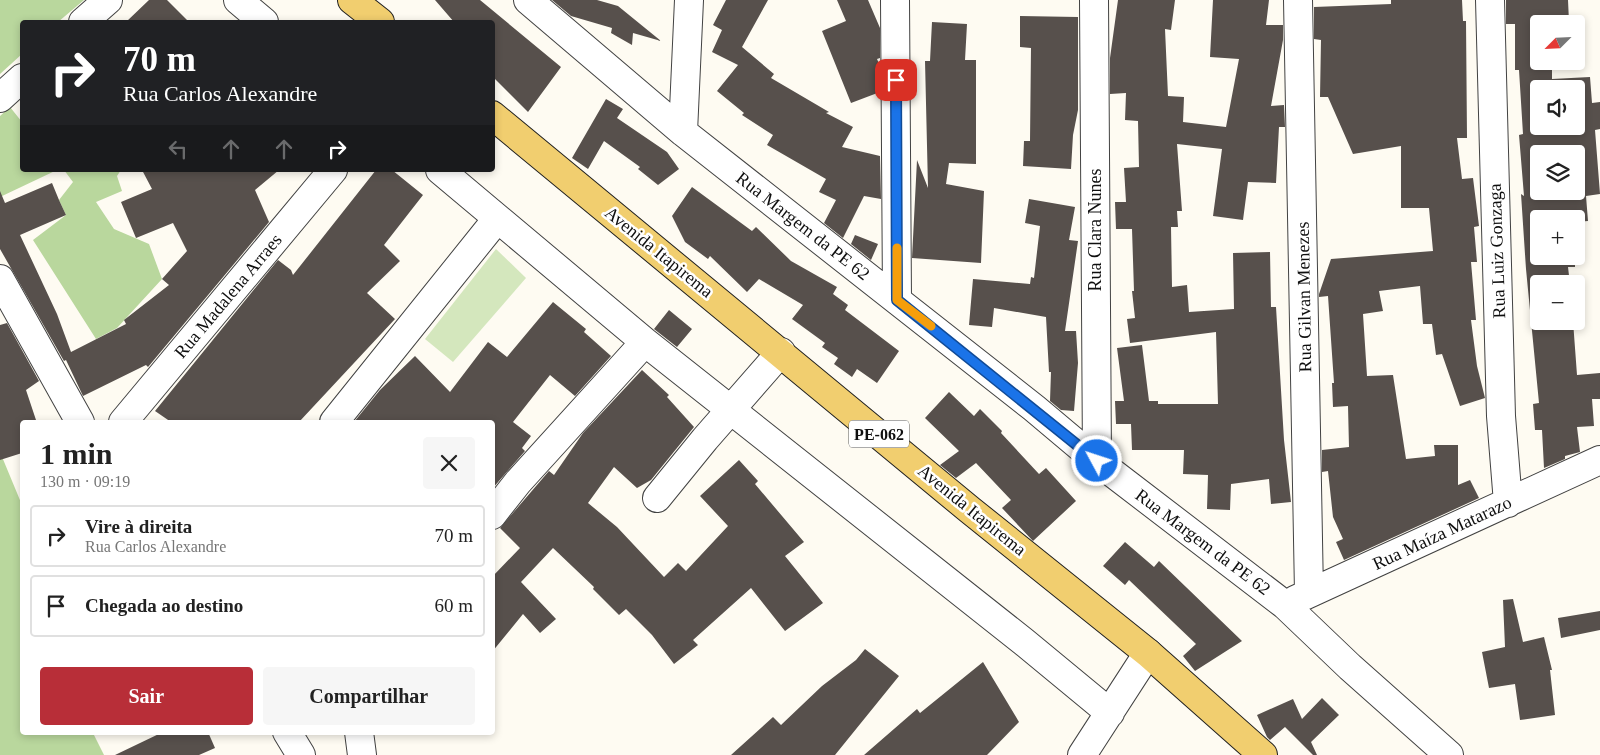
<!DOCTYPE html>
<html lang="pt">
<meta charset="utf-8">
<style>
:root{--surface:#fff;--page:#f6f6f6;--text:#222;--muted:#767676;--line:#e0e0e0;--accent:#b82e38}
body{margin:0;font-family:"Times New Roman",serif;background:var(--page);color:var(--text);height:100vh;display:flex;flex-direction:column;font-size:19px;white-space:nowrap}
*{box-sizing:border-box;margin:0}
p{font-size:16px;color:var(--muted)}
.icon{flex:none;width:28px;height:28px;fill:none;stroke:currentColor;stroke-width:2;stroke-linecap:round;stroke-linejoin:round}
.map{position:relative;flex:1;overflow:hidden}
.details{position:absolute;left:20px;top:420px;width:475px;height:315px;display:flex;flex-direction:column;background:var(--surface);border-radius:5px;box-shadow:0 2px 8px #0003}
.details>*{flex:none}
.guide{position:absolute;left:20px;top:20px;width:475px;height:152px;border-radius:5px;box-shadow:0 2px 8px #0003;background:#202124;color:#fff;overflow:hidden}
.needle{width:32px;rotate:246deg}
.tools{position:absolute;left:1530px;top:15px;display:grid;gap:10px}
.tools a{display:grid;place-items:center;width:55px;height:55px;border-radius:5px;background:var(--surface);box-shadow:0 2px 8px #0003;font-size:25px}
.pin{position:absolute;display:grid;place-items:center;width:42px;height:42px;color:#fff;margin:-21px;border-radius:10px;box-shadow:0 2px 8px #0006}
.me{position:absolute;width:55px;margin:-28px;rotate:310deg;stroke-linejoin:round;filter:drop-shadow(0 0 4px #0008)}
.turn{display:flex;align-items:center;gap:18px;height:105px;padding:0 20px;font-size:22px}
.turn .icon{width:65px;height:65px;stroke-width:2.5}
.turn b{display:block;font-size:35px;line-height:42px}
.lanes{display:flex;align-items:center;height:48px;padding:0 20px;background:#0003;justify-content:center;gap:25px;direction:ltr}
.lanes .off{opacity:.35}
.round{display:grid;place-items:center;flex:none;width:52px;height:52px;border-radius:5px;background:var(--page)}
.head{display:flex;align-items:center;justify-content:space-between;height:85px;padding:0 20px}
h1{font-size:30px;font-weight:700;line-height:38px}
.action{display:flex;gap:10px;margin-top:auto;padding:10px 20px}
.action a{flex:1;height:58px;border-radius:5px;background:var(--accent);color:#fff;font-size:20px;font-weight:700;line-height:58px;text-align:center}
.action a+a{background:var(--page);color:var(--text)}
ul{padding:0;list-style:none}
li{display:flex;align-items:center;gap:15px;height:62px;margin:0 10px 8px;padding:0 10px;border:2px solid var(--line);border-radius:5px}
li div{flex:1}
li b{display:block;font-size:19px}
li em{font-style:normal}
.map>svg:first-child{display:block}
.green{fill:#d4e7bd}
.forest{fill:#b9d79d}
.building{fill:#57504c;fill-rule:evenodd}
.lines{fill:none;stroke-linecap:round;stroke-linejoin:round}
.minor-casing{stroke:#424242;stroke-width:30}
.major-casing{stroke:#202020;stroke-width:30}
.minor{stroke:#fff;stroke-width:28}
.major{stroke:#f1ce6f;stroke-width:28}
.route-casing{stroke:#114b97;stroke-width:12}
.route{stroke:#1a73e8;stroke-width:9}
.slow{stroke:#f59e0b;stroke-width:9}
.labels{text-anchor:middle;stroke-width:5;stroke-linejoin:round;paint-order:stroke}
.shield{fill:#fff;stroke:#575757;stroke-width:1}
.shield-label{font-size:16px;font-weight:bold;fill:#0f0f0f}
.street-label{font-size:18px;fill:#0f0f0f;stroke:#fff}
</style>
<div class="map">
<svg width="1600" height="755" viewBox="0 0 1600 755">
<rect width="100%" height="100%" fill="#fefbf2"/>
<path class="green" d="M496,249L526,278L453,362L425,339Z"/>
<path class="forest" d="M0,0H84L58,22H22V54L0,74Z
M10,107L22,122V170H57L0,197V116Z
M64,170L83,172L86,170H121L117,176L122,191L96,202L114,229L149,244L162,279L117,328L96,339L33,240L66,215L59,200L73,182Z
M0,452L22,505V732L93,733L104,755H0Z"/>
<path class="building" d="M149,0H167L189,22H126Z
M435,0H480L561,67L528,112L492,76V22H454Z
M552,0H597L618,6L661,41L633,33L632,45L611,33L612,28L571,16Z
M726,0H768L742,47L774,74L771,78L829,112L826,113L853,127L842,147L880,156L881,199L864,196L843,238L824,223L836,200L819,192L826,179L767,145L773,135L742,115L744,113L717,91L738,65L712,52L722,30L713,25Z
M837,0H868L880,28V58L877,59L880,66V92L851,103L822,31L846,21Z
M1118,0H1175L1171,30L1165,29L1168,96L1184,97L1183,122L1226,127L1239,59L1210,57L1213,0H1269L1266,25H1283V40L1271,106L1284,105L1285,127H1279L1276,183L1248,182L1243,220L1213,216L1222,149L1177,144L1182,211H1177L1178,227H1171L1172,287L1187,285L1189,312L1234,309L1233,253L1270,252L1271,307H1276L1284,440L1291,502L1271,504L1269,479L1231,484L1230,510L1207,509L1208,475L1183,474L1184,450H1132L1131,424H1116L1115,401H1124L1117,348L1142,345L1149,401H1158V404H1218L1216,332L1130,343L1127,319L1135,318L1132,291H1134L1132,229H1116L1115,202H1126L1124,168L1139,167L1138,121L1125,120L1126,93L1110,94V58Z
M1391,0H1462L1463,21H1466L1467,138H1457L1462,179L1473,178L1479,226L1474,227L1477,262H1471L1476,320H1471L1477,366L1485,398L1460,406L1442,354L1436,355L1432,324H1423L1420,286L1379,291L1383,311L1363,314L1367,376L1393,375L1406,459L1435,456L1434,445H1458V485L1470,480L1479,498L1344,560L1336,542L1343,539L1333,517L1328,471L1322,472V450L1349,447L1348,406L1333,407L1332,383H1334L1328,296L1319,297V294L1331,259L1433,251L1429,208H1401V146L1353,154L1328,97H1320L1321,40L1314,39V7L1391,4Z
M1506,0H1568L1569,22L1539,23V61H1552V79L1590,77L1592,103L1600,102V129L1595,130L1600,194L1586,196L1588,221L1576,222V219H1539V256H1575V267H1568L1570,284H1539V321H1573L1577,375L1600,373V399H1592L1594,426L1577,427L1580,452L1565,456V459L1544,468L1542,430H1535L1533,404L1539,403L1526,269L1521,194L1524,196L1519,135L1523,134L1519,70H1515V24H1506ZM1539,89H1576V126H1539ZM1539,154H1576V191H1539Z
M1020,16L1078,17V110L1073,135L1071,169L1023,166L1024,141H1030L1031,48L1020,47Z
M932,22L967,24L965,60H976V164L949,163L946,184L984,191L981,263L912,258L917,160L928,188L925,61H930Z
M606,99L623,109L617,118L667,152L679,169L658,185L638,169L640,167L604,141L588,169L572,158Z
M142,170H279L255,190L269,222L148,367L146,365L83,396L66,360L64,361L0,249V191L5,203L52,183L59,200L66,215L20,235L57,314L71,352L126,324L124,320L169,285L162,279L187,251L173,223L136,238L121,202L152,189Z
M376,170H392L423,195L384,245L400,261L367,293L395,319L299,422H171L155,411L278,260L291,270L293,275Z
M692,187L752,231L756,227L791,261L837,287L833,294L848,305L845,310L899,351L877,383L857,369L852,377L834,364L838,358L822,347L825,343L792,319L803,305L759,279L747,292L710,256L708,259L685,242L672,216Z
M1029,199L1075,207L1069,240L1078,241L1065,331H1076L1078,363L1074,411L1061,410L1050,401L1051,372H1049L1046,317L994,308L992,327L969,325L973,279L1030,284L1031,277L1034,278L1040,226L1025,223Z
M855,235L878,244L871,260L851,244Z
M553,302L586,329L584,332L611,356L575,396L550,375L513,422L531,436L522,448L525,451L492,489V422H354L380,390L415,356L450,392L488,342L507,357Z
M669,310L692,329L677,347L654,329Z
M7,323L39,381L26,390L36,420L22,422V453L0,460V325Z
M642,370L669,395L667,397L694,427L651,480L637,488L614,467L588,503L617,527L664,577L678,563L686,571L728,526L700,496L739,460L758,481L755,484L804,542L785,556L823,603L785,631L751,588L693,640L698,645L674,664L652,635L626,609L619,615L593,589L594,587L553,548L521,582L556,619L540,633L523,614L492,652V577L520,548L500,528L549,471L554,475L583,433Z
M949,392L974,416L980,409L1002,431L1001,433L1039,474L1046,468L1076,501L1033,541L1002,508L1011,500L976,463L956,478L940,465L959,451L925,418Z
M1125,542L1154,567L1159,561L1242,641L1195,671L1183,656L1196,644L1129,580L1125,585L1103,566Z
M1513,599L1523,642L1544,637L1552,670H1550L1555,715L1520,720L1515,684L1489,688L1482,652L1505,647L1503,600Z
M1600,611V630L1561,638L1558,618Z
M865,649L899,676L835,755H731L773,717L781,725L822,686L856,660Z
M983,662L1019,722L987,755H864L917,709L920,713Z
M1322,698L1339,715L1311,742L1317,755H1313L1285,727L1270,740L1267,737L1257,715L1293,699L1302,719Z
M163,732H208L215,748L199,755H115Z"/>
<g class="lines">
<defs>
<path id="minor" d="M238,0L264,22
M528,0L683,132L1034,408L1097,461L1285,605L1350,667L1449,755
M895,0L897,300
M1094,0L1097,461
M1298,0L1309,593
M1490,0L1501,416L1508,503
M83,22L108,0
M0,98L22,78
M683,132L689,0
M440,170L645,342L1024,642L1110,713
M0,279L80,422
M123,422L333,170
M334,422L497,219
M657,498L705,439L781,352
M492,515L518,482L645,342
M1295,600L1600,460
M287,732L301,755
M359,732L362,755
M1082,755L1148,653"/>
<path id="major" d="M352,0L380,22
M492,115L970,510L1148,653L1263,755"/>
</defs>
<use href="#minor" class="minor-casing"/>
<use href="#major" class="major-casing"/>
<use href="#minor" class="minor"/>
<use href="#major" class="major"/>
</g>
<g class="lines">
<defs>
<path id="route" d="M896,80L897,300L1097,461"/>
</defs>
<use href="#route" class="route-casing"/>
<use href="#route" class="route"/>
<path class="slow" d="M897,248V300L931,326"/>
</g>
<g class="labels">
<rect class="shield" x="849" y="420.5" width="60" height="27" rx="4"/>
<g class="shield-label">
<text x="879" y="440">PE-062</text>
</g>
<g class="street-label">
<text transform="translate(803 226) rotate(38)" y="6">Rua Margem da PE 62</text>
<text transform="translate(1095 230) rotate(-90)" y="6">Rua Clara Nunes</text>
<text transform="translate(1497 251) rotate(-92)" y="6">Rua Luiz Gonzaga</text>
<text transform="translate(659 252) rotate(39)" y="6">Avenida Itapirema</text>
<text transform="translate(228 296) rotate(-50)" y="6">Rua Madalena Arraes</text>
<text transform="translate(1304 297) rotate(-91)" y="6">Rua Gilvan Menezes</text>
<text transform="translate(972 510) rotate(39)" y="6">Avenida Itapirema</text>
<text transform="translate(1442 533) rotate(-25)" y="6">Rua Maíza Matarazo</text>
<text transform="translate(1203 542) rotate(37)" y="6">Rua Margem da PE 62</text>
</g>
</g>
</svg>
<div class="tools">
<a><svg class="needle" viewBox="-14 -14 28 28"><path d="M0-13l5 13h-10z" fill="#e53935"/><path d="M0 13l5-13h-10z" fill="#767676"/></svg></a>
<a><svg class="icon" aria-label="sound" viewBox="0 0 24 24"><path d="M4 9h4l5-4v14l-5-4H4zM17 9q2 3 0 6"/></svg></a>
<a><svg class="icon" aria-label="layers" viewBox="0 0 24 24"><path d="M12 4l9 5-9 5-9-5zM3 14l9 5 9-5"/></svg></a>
<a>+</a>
<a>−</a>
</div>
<div class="pin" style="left:896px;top:80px;background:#d93025"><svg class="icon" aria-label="arrive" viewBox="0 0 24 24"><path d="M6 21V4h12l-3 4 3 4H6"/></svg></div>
<svg class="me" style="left:1097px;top:461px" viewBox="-20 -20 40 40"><circle r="17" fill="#1a73e8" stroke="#fff" stroke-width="3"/><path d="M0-11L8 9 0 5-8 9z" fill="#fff"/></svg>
<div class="guide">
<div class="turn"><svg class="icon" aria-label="right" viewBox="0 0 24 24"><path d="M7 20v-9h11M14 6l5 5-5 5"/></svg><div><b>70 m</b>Rua Carlos Alexandre</div></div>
<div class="lanes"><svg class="icon off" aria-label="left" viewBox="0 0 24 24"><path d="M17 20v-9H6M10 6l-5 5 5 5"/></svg><svg class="icon off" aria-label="ahead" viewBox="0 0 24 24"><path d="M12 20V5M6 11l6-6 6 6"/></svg><svg class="icon off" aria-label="ahead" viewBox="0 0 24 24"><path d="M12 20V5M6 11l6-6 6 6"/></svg><svg class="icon" aria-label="right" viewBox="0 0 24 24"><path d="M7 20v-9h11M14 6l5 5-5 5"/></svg></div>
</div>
<section class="details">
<div class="head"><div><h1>1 min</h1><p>130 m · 09:19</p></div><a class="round"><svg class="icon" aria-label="close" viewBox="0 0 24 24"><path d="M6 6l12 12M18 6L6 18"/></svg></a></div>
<ul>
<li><svg class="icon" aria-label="right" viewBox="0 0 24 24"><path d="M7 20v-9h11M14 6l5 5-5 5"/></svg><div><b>Vire à direita</b><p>Rua Carlos Alexandre</p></div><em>70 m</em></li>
<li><svg class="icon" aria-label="arrive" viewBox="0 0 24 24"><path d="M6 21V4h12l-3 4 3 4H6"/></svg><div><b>Chegada ao destino</b></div><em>60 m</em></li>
</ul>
<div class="action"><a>Sair</a><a>Compartilhar</a></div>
</section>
</div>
